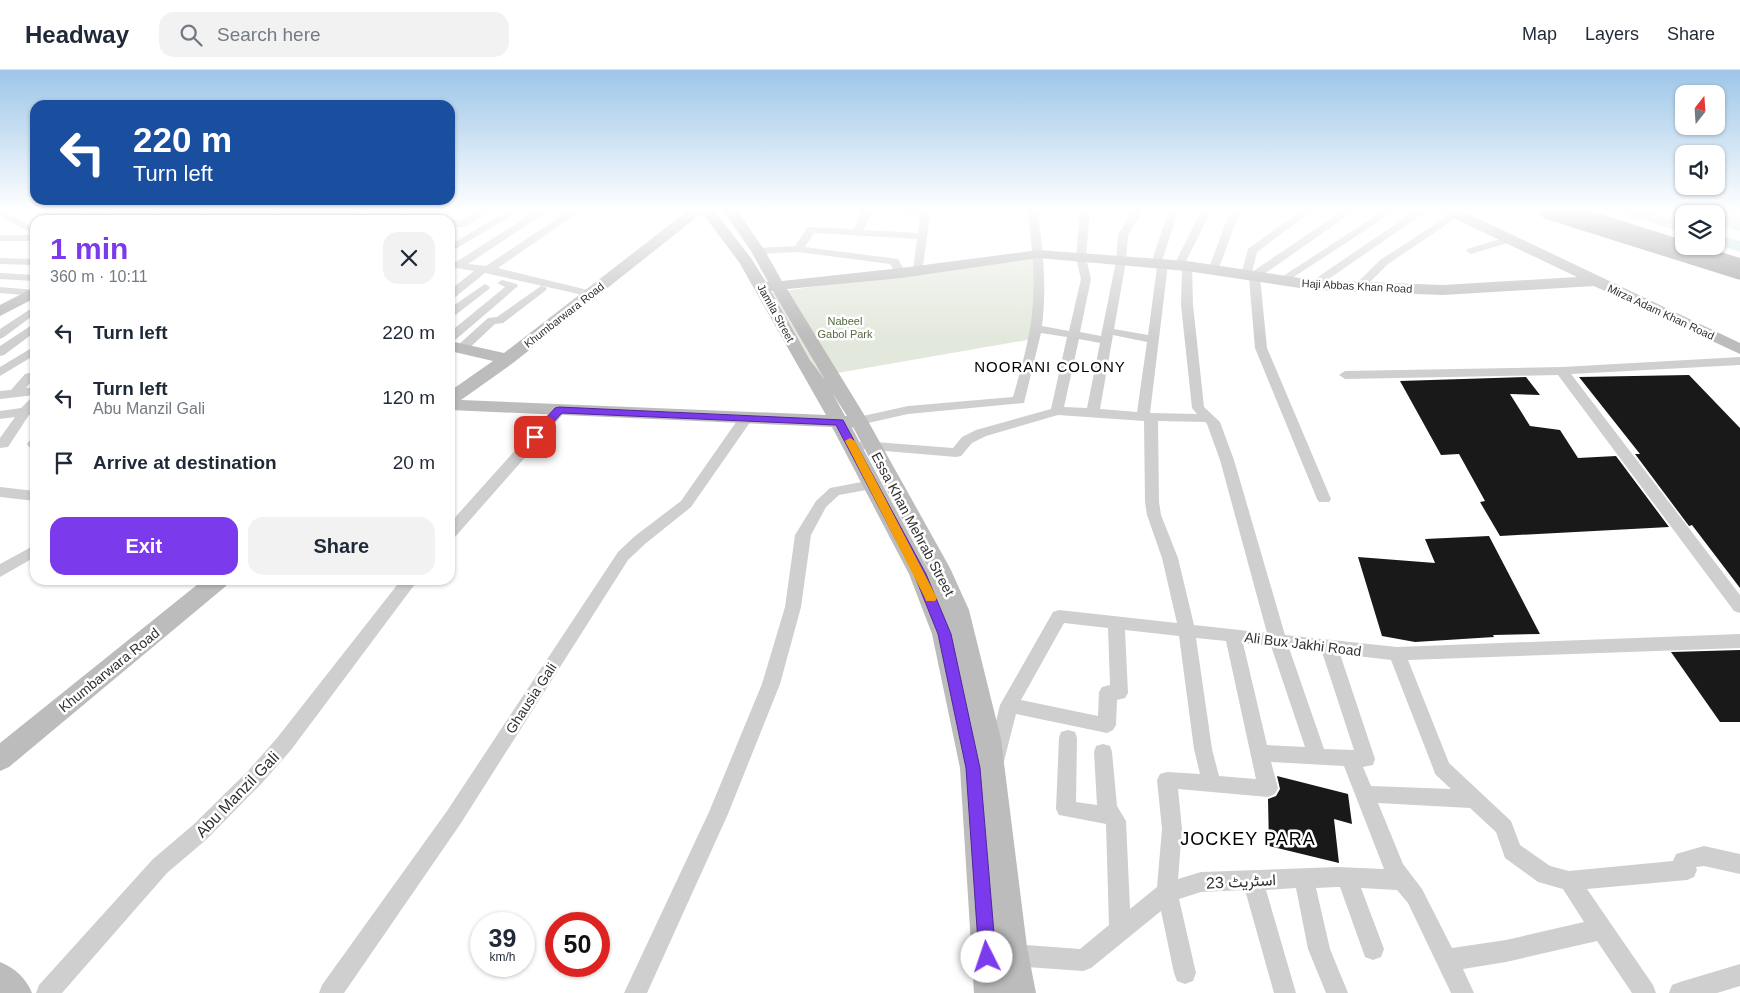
<!DOCTYPE html>
<meta charset="utf-8">
<style>
:root{--surface:#fff;--page:#f2f2f3;--text:#1f2937;--muted:#747a83;--line:#e0e1e3;--accent:#7c3aed}
body{margin:0;font-family:Arial,Vazirmatn,sans-serif;background:var(--page);color:var(--text);height:100vh;display:flex;flex-direction:column;font-size:19px;white-space:nowrap}
*{box-sizing:border-box;margin:0}
p{font-size:16px;color:var(--muted)}
.icon{flex:none;width:28px;height:28px;fill:none;stroke:currentColor;stroke-width:2;stroke-linecap:round;stroke-linejoin:round}
.map{position:relative;flex:1;overflow:hidden}
.sheet{position:absolute;left:30px;top:145px;width:425px;height:370px;display:flex;flex-direction:column;background:var(--surface);border-radius:15px;box-shadow:0 1px 4px #0004}
.sheet>*{flex:none}
.hud{position:absolute;left:30px;top:30px;width:425px;height:105px;border-radius:15px;box-shadow:0 1px 4px #0004;background:#1a4fa0;color:#fff;overflow:hidden}
.needle{width:32px;rotate:17deg}
.tools{position:absolute;left:1675px;top:15px;display:grid;gap:10px}
.tools a{display:grid;place-items:center;width:50px;height:50px;border-radius:10px;background:var(--surface);box-shadow:0 1px 4px #0004;font-size:25px}
.speed{position:absolute;left:470px;top:842px;display:flex;gap:10px;font-size:25px;font-weight:700;text-align:center}
.speed>*{display:grid;place-content:center;width:65px;height:65px;border-radius:50%;background:var(--surface);box-shadow:0 1px 4px #0004;line-height:1}
.speed small{font-size:12px;font-weight:400}
.speed .limit{border:8px solid #d22;background:#fff;color:#111}
.pin{position:absolute;display:grid;place-items:center;width:42px;height:42px;color:#fff;margin:-21px;border-radius:10px;box-shadow:0 2px 8px #0006}
.me{position:absolute;width:55px;margin:-28px;rotate:356deg;stroke-linejoin:round;filter:drop-shadow(0 0 4px #0008)}
.turn{display:flex;align-items:center;gap:18px;height:105px;padding:0 20px;font-size:22px}
.turn .icon{width:65px;height:65px;stroke-width:2.5}
.turn b{display:block;font-size:35px;line-height:42px}
.round{display:grid;place-items:center;flex:none;width:52px;height:52px;border-radius:15px;background:var(--page)}
.overview{display:flex;align-items:center;justify-content:space-between;height:85px;padding:0 20px}
h1{font-size:30px;font-weight:700;line-height:38px;color:var(--accent)}
.primary-button{display:flex;gap:10px;margin-top:auto;padding:10px 20px}
.primary-button a{flex:1;height:58px;border-radius:15px;background:var(--accent);color:#fff;font-size:20px;font-weight:700;line-height:58px;text-align:center}
.primary-button a+a{background:var(--page);color:var(--text)}
ul{padding:0;list-style:none}
li{display:flex;align-items:center;gap:15px;height:65px;padding:0 20px}
li div{flex:1}
li b{display:block;font-size:19px}
li em{font-style:normal}
header{display:flex;align-items:center;gap:30px;box-sizing:border-box;height:70px;padding:0 25px;background:var(--surface);border-bottom:1px solid var(--line)}
header strong{font-size:24px}
nav{display:flex;gap:28px;margin-inline-start:auto;font-size:18px}
.search{width:350px;height:45px;background:var(--page);display:flex;align-items:center;gap:12px;box-sizing:border-box;padding:0 18px;border-radius:15px;color:var(--muted);font-size:19px}
.map>svg:first-child{display:block}
.green{fill:#e3e8dc}
.water{fill:#cee0e8}
.building{fill:#191919}
.lines{fill:none;stroke-linecap:round;stroke-linejoin:round}
.street{fill:#cfcfcf;fill-rule:evenodd}
.secondary{fill:#bcbcbc;fill-rule:evenodd}
.highway-bridge{stroke:#999;stroke-width:21}
.route{fill:#7c3aed;stroke:#51269a}
.slow{fill:#f59e0b}
.labels{text-anchor:middle;stroke-width:5;stroke-linejoin:round;paint-order:stroke}
.far-street-label{font-size:11px;fill:#323232;stroke:#fff}
.far-park-label{font-size:11px;fill:#576a43;stroke:#fff}
.street-label{font-size:14px;fill:#323232;stroke:#fff}
.neighbourhood-label{font-size:15px;letter-spacing:1px;fill:#000;stroke:#fff}
.near-street-label{font-size:16px;fill:#323232;stroke:#fff}
.near-neighbourhood-label{font-size:18px;letter-spacing:1px;fill:#000;stroke:#fff}
</style>
<header>
<strong>Headway</strong>
<div class="search"><svg class="icon" aria-label="search" viewBox="0 0 24 24"><circle cx="10" cy="10" r="6"/><path d="M15 15l6 6"/></svg>Search here</div>
<nav><a>Map</a><a>Layers</a><a>Share</a></nav>
</header>
<div class="map">
<svg width="1740" height="923" viewBox="0 0 1740 923">
<rect width="100%" height="100%" fill="#fff"/>
<path class="green" d="M1039,184L1033,269L820,306L770,223Z"/>
<path class="water" d="M1608,139H1639L1684,153V163Z
M1701,139H1717L1740,147V161L1716,154V144H1702Z
M1716,164L1740,171V182L1716,174Z"/>
<path class="building" d="M1689,305L1740,358V518L1692,455L1689,456L1635,384H1640L1579,307Z
M1526,307L1540,325L1510,324L1530,356L1560,360L1578,388L1616,386L1669,457L1500,466L1480,432L1485,431L1459,384L1441,385L1400,311Z
M1489,466L1540,564L1493,565L1494,567L1415,572L1382,566L1358,487L1435,493L1425,469Z
M1740,580V652H1720L1671,582Z
M1277,706L1348,724L1352,754L1334,749L1339,793L1269,776L1268,729L1276,726L1280,719Z"/>
<g class="lines">
<path class="street" d="M0,139L35,158V171H0V165H35L0,146Z
M50,139H61L51,150H41Z
M208,139H221L213,145L228,148L230,150H192Z
M275,139H287L273,150H261Z
M325,139H345L383,148L385,150H367Z
M407,139H418L408,150H398Z
M480,139H493L465,157H456L450,159V152L455,150L460,151Z
M510,139H523L450,182V175Z
M539,139H551L468,194L486,196L571,139H583L498,198L596,222L598,224L596,226L592,227L485,203L454,228L450,229V220L474,201L450,197V191L456,192Z
M862,139H872L864,160L918,163L920,144L887,142L882,139H931L922,202L918,203L913,200L917,169L814,163L805,177L898,189L906,203L901,206L897,205L890,194L798,182L758,184L753,181L758,178L795,176L807,158L811,157L854,159Z
M1027,139H1037C1043,178 1047,217 1042,256L1069,261L1081,209L1076,188L1080,139H1090L1086,188L1091,209L1080,262L1101,266L1116,191L1118,165L1134,139H1144L1128,165L1126,191L1114,259L1148,265L1157,197L1151,194L1169,139H1179L1162,191L1168,194L1150,343L1197,344L1192,338L1181,235L1182,198L1175,197L1174,195L1202,139H1212L1185,193L1191,194L1192,196L1193,235L1204,337L1220,352L1234,390L1285,565L1397,577L1740,564V578L1408,590L1449,693L1511,751L1520,775L1550,796L1569,801L1673,791L1676,784L1704,776L1740,784V804L1704,796L1696,797L1697,800L1694,807L1687,810L1587,819L1653,915L1656,923H1632L1597,871L1506,892L1463,899L1474,923H1451L1408,833L1397,820L1361,818L1384,879L1381,887L1373,890L1365,887L1340,817H1337L1316,818L1330,879L1348,923H1326L1308,879L1296,818L1266,820L1296,923H1274L1245,820L1201,822L1179,829L1196,903L1193,911L1185,914L1177,911L1174,903L1161,841L1091,898L1083,901L1014,896L1006,893L1003,885L1006,877L1014,874L1080,879L1109,855L1106,754L1059,745L1056,739L1059,668L1061,662L1068,660L1075,662L1077,668L1076,732L1097,735L1094,682L1096,676L1103,674L1110,676L1112,682L1117,736L1126,751L1130,839L1157,817L1162,759L1157,710L1160,704L1167,702L1200,704L1194,679L1179,566L1125,560L1128,623L1125,628L1117,630L1116,655L1113,660L1107,663L1016,644L1003,695L996,697L989,695L987,689L1000,635L1053,542L1059,540L1177,553L1162,488L1147,445L1145,432L1144,351L1058,345L986,366L972,373L961,386L956,387L862,379L855,375L862,371L953,378L962,367L976,360L1051,339L1067,267L1041,263L1024,333L908,344L859,355L852,351L854,348L908,336L1013,327C1021,299 1029,272 1032,244C1036,209 1032,174 1027,139ZM1113,265L1147,272L1137,342L1100,339ZM1079,269L1100,273L1087,338L1064,337ZM1158,351L1205,352L1207,354L1220,390L1267,563L1194,555L1178,488L1161,445L1159,432ZM1064,553L1108,558L1110,615L1102,617L1099,622L1098,646L1021,630ZM1196,568L1226,571L1256,709L1219,706L1212,679ZM1243,573L1271,576L1305,677L1267,675ZM1289,578L1322,582L1354,680L1324,679ZM1340,584L1391,590L1433,698L1435,704L1451,719L1371,716L1363,697L1373,695L1375,689ZM1271,692L1344,696L1384,799L1337,797L1201,802L1178,809L1182,759L1178,719L1268,727L1275,724L1278,718ZM1378,733L1470,738L1496,762L1505,788L1538,812L1563,819L1584,852L1506,870L1452,878L1422,819L1403,794Z
M1231,139H1241L1218,200L1213,203L1209,202L1208,200Z
M1303,139H1315L1257,182L1252,202L1345,139H1357L1260,207L1267,278L1331,429L1329,432H1319L1317,429L1255,278L1249,208L1242,207L1241,205L1248,179Z
M1386,139H1398L1286,212H1278L1277,210Z
M1418,139H1430L1317,217H1309L1308,215L1309,213Z
M161,140L166,143C159,150 152,150 143,150Z
M85,141L110,143L115,146L110,149L82,146L80,144Z
M1456,141L1459,142V146L1388,194L1363,219H1355L1354,217L1355,215L1380,190Z
M1507,167L1512,170L1511,172L1471,184L1466,181L1467,179Z
M0,188L35,189V195L0,194Z
M0,203L35,205V211L0,209Z
M502,210L517,214L518,216L454,271L450,272V262L505,217L497,213Z
M485,214L490,217L489,219L454,246L450,247V238Z
M541,216L545,217L547,219L545,221L503,253L495,254L465,282H457L455,279L457,276L488,248L497,247Z
M0,217L35,220V226L0,223Z
M35,236V244L4,267L0,269V259Z
M35,253V262L4,285L0,286V276Z
M35,276V285L0,306V297Z
M1740,287V295L1571,304L1740,525V543L1734,541L1558,305L1345,309L1339,305L1345,301L1562,297Z
M29,303L33,304L35,307L26,318L35,317V325L0,329V321L11,320L25,304Z
M35,328V344L29,345L8,377L0,378V368L15,347L0,349V341L21,338L30,329Z
M559,336L564,337L566,340L564,343L455,467L450,468V453L554,337Z
M746,344L753,348L691,437L645,474L628,490L461,753L344,923H319L322,915L447,741L618,482L635,466L681,431L741,345Z
M35,369V378L29,377L27,374L30,370Z
M872,410L877,412L879,415L877,418L839,425L826,437L811,465L801,537L780,614L728,744L647,923H624L709,742L762,614L785,537L795,465L816,431L830,418Z
M0,417L35,421V431L0,427Z
M35,475V487L0,507V494Z
M401,510H418L291,680L262,713L207,769L167,803L62,923H36L39,915L153,789L193,755L248,701L277,668Z
M1740,894V916L1717,923H1669L1672,915L1680,912Z"/>
<path class="secondary" d="M690,139H713L751,188L766,212H768L751,181L722,139H736L765,181L782,211L901,198L1039,180L1187,191L1313,210L1443,215L1577,207L1441,142L1439,139H1458L1740,273V284L1594,216L1443,225L1313,220L1187,201L1039,188L901,208L787,219L868,351L950,498L969,540L1001,669L1027,877L1036,923H974L960,698L932,564L909,504L832,357L450,340V321L493,291L450,281V271L504,283ZM702,143L739,192L826,345L461,330L513,293ZM771,221H773L825,310L810,290ZM833,324L847,346H845ZM853,357L928,498V499L852,358Z
M35,217V228L0,246V235Z
M203,510H229L226,516L9,697L0,701V673Z
M0,892C15,898 26,908 32,923H0Z"/>
<path class="highway-bridge" d="M1549,139L1740,199"/>
</g>
<linearGradient id="sky" x2="0" y2="1"><stop stop-color="#9dc6e8"/><stop offset="0.52" stop-color="#fff"/><stop offset="1" stop-color="#fff" stop-opacity="0"/></linearGradient>
<rect width="1740" height="269" fill="url(#sky)"/>
<path class="route" d="M559,337L843,350L926,504L951,564L980,698L996,887L993,893L987,895L981,893L979,887L966,698L938,564L914,504L836,355L562,343L538,369H531V365L555,338Z"/>
<path class="slow" d="M850,368L855,371L937,528L935,531H926L925,528L845,371Z"/>
<g class="labels">
<g class="far-street-label">
<text transform="translate(1357 216) rotate(3)" y="4">Haji Abbas Khan Road</text>
<text transform="translate(1661 242) rotate(25)" y="4">Mirza Adam Khan Road</text>
<text transform="translate(776 243) rotate(61)" y="4">Jamila Street</text>
<text transform="translate(564 245) rotate(-38)" y="4">Khumbarwara Road</text>
</g>
<g class="far-park-label">
<text x="845" y="255">Nabeel<tspan x="845" dy="13">Gabol Park</tspan></text>
</g>
<g class="street-label">
<text transform="translate(913 454) rotate(62)" y="5">Essa Khan Mehrab Street</text>
<text transform="translate(1303 574) rotate(7)" y="5">Ali Bux Jakhi Road</text>
<text transform="translate(109 600) rotate(-39)" y="5">Khumbarwara Road</text>
<text transform="translate(531 628) rotate(-57)" y="5">Ghausia Gali</text>
</g>
<g class="neighbourhood-label">
<text x="1050" y="302">NOORANI COLONY</text>
</g>
<g class="near-street-label">
<text transform="translate(237 724) rotate(-46)" y="6">Abu Manzil Gali</text>
<text transform="translate(1241 811) rotate(-3)" y="6">اسٹریٹ 23</text>
</g>
<g class="near-neighbourhood-label">
<text x="1248" y="775">JOCKEY PARA</text>
</g>
</g>
</svg>
<div class="tools">
<a><svg class="needle" viewBox="-14 -14 28 28"><path d="M0-13l5 13h-10z" fill="#e53935"/><path d="M0 13l5-13h-10z" fill="#747a83"/></svg></a>
<a><svg class="icon" aria-label="sound" viewBox="0 0 24 24"><path d="M4 9h4l5-4v14l-5-4H4zM17 9q2 3 0 6"/></svg></a>
<a><svg class="icon" aria-label="layers" viewBox="0 0 24 24"><path d="M12 4l9 5-9 5-9-5zM3 14l9 5 9-5"/></svg></a>
</div>
<div class="speed"><div>39<small>km/h</small></div><div class="limit">50</div></div>
<div class="pin" style="left:535px;top:367px;background:#d93025"><svg class="icon" aria-label="arrive" viewBox="0 0 24 24"><path d="M6 21V4h12l-3 4 3 4H6"/></svg></div>
<svg class="me" style="left:987px;top:887px" viewBox="-20 -20 40 40"><circle r="19" fill="#fff"/><path d="M0-13L10 11 0 6-10 11z" fill="#7c3aed"/></svg>
<div class="hud">
<div class="turn"><svg class="icon" aria-label="left" viewBox="0 0 24 24"><path d="M17 20v-9H6M10 6l-5 5 5 5"/></svg><div><b>220 m</b>Turn left</div></div>
</div>
<section class="sheet">
<div class="overview"><div><h1>1 min</h1><p>360 m · 10:11</p></div><a class="round"><svg class="icon" aria-label="close" viewBox="0 0 24 24"><path d="M6 6l12 12M18 6L6 18"/></svg></a></div>
<ul>
<li><svg class="icon" aria-label="left" viewBox="0 0 24 24"><path d="M17 20v-9H6M10 6l-5 5 5 5"/></svg><div><b>Turn left</b></div><em>220 m</em></li>
<li><svg class="icon" aria-label="left" viewBox="0 0 24 24"><path d="M17 20v-9H6M10 6l-5 5 5 5"/></svg><div><b>Turn left</b><p>Abu Manzil Gali</p></div><em>120 m</em></li>
<li><svg class="icon" aria-label="arrive" viewBox="0 0 24 24"><path d="M6 21V4h12l-3 4 3 4H6"/></svg><div><b>Arrive at destination</b></div><em>20 m</em></li>
</ul>
<div class="primary-button"><a>Exit</a><a>Share</a></div>
</section>
</div>
